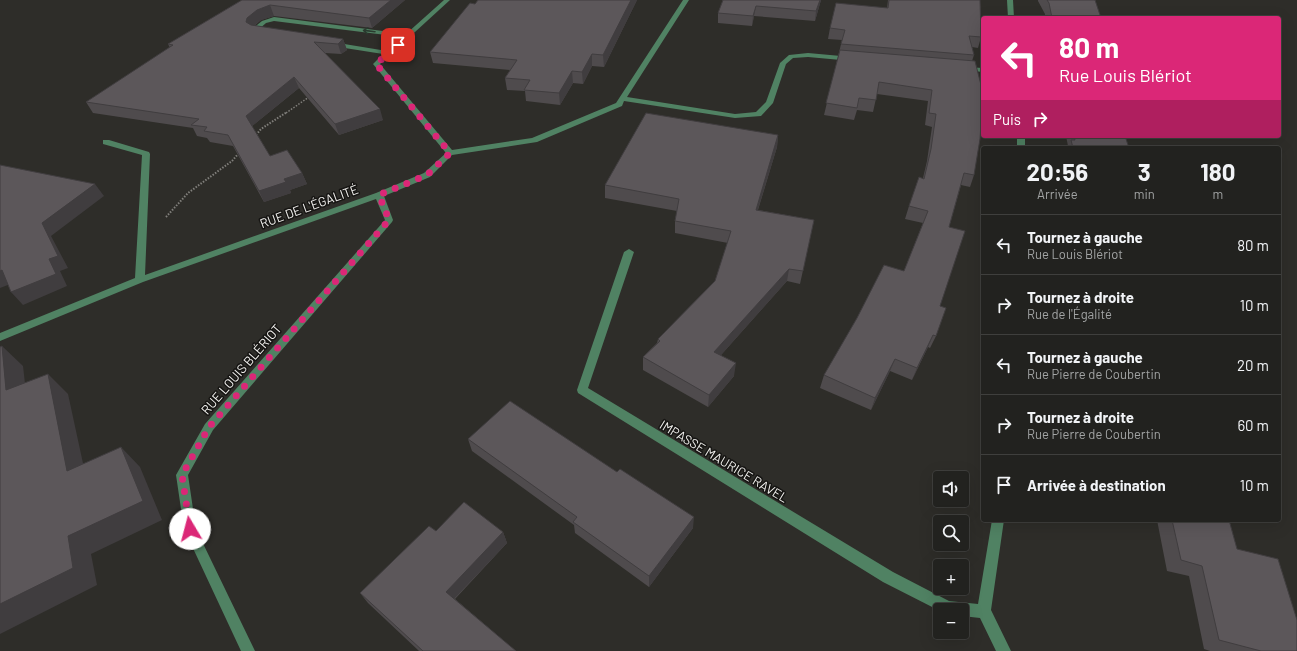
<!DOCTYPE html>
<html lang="fr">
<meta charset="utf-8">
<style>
:root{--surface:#22221f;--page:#2e2f2c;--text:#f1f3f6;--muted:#a2a4a4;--line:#3f3f3d}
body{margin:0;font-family:Barlow,sans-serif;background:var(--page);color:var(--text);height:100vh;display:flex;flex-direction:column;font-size:15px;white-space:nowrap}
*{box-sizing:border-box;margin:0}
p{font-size:13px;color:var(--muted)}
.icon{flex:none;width:22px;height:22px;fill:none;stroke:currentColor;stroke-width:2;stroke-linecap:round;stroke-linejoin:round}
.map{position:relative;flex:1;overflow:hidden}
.sheet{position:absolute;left:981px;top:146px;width:300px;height:376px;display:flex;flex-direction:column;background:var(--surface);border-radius:4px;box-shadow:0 4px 16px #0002,0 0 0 1px var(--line)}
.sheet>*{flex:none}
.top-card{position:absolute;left:981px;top:16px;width:300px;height:122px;border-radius:4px;box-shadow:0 4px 16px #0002,0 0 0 1px var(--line);background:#db2777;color:#fff;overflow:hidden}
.buttons{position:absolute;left:933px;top:471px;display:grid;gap:8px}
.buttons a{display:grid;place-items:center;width:36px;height:36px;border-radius:4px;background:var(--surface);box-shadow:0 4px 16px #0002,0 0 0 1px var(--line);font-size:20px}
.pin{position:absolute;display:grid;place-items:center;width:34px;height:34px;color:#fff;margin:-17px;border-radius:8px;box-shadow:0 2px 6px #0006}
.me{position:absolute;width:44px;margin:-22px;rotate:352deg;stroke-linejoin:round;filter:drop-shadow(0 0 3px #0008)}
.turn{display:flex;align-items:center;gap:14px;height:84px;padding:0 12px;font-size:18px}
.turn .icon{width:52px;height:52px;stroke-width:2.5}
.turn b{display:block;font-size:28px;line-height:34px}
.then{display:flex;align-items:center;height:38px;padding:0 12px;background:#0003;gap:8px;font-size:15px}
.eta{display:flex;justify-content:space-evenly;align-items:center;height:68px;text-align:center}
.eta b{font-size:24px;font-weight:700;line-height:28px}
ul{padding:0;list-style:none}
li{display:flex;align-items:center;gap:12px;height:60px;padding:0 12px;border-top:1px solid var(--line)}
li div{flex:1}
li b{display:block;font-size:15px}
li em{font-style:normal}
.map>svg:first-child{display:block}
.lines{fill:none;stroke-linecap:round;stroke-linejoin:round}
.path-far1{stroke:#807f7b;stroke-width:1.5;stroke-dasharray:1.5 1.5;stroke-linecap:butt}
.path{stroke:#807f7b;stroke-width:2;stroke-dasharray:1.5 1.5;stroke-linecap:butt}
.minor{fill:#508263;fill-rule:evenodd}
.wall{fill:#4f4b4d}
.shaded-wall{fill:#403d3f}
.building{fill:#5c575a;stroke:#403d3f}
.oneway{stroke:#2a3b2f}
.route{stroke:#db2777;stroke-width:7;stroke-dasharray:0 12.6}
.labels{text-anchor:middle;stroke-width:3;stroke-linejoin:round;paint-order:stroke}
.street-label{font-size:13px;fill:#f3f2ef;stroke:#161513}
</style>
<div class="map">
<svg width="1297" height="651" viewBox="0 0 1297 651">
<rect width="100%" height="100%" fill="#2e2d29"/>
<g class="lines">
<path class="path-far1" d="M286,113L309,97"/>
<path class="path" d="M256,135L261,129L287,112
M166,217L188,193L232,161L239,153"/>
<path class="minor" d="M444,0H450L380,64L452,150L532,138L616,103L683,0H689L627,97L735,114L756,112L766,102L780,63L789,55L808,53L852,57L855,59L852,61L808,57L793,58L786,64L773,103L761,116L735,118L624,101L622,106L537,142L452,155L430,177L384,196L393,220L392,222L213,430L188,475L196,529L255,651H241L184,529L176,475L205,424L385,220L376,199L143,282L0,341V333L135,278L142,155L103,144V140H109L149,152L150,154L145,275L376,193L424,173L446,153L373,64L383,54L332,46L329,44L332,42L387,51L402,37L274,21L266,23L258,30L263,32V34L253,33L252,29L262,21L274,17L406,34Z
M1007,0H1013L1014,18H1008Z
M965,67L983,68V72L963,70V68Z
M1017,136H1025V148H1017Z
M629,249L634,252L588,388L893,572L949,601L978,604L992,520H1004L991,610L1011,651H996L980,618L962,616V610L940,611L883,582L578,393L577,390L624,252Z"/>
</g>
<path class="wall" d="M242,0H405L372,28L274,16L261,20L254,26L343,39L347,50L341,54L325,53L383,120L339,135L299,88L252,126L270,156L302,173L307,184L290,190L291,193L264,202L233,146L210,142L207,138L197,136L193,128L93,113L86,102L170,48L168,44Z
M637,0L604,67L592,66L583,84L573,83L560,105L526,101L525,91L507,90L505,78L510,70L433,63L430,52Z
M723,0H821L815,21L754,16L752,26L718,23V13Z
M888,0H980L981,37L978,48L972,47L974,55L972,61L974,175L970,187L961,185L949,227L936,336L930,348L928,347L912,380L890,371L871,410L820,388L824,375L904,271L923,223L905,219L909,206L923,178L927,161L932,127L925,125L928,101L877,94L873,112L857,110L854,120L824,115L842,40L828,39L830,28L887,8Z
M1038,0H1095L1101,18H1045V14L1038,1Z
M778,135L777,147L758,210L814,220L800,284L787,281L721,355L734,376L708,407L643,370V357L657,343L658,339L715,281L728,243L675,233V221L677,211L605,198V185Z
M1066,136H1125L1129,148H1067L1068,146Z
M468,439L693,528L649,587L575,533L574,525L472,451Z
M1157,520H1229L1237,549L1297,651H1210L1204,649L1189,576L1167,571Z
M436,531L503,532L507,543L455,599L516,651H419L368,603L360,593Z"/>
<path class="shaded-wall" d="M391,0H405L372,28L369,18Z
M631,0H637L604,67L603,55Z
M820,0H821L815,21L816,11Z
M270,5L274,16L261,20L251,28L246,22L247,18L257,10Z
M756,6L752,26L753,16Z
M343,39L347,50L341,54L338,44Z
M592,54V66L583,84L582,72Z
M572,71L573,83L560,105L559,93Z
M294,77L299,88L251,127L246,116Z
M380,109L383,120L339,135L335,124Z
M778,135L777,147L754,222L756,210Z
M302,173L307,184L290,190L291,193L264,202L259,191L284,179Z
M95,184L104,196L51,236L68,268L60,271L67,286L23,305L11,292L49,259L42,223Z
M789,269L787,281L713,364L714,352Z
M2,270L13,283L0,288V271Z
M933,335L928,347L912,380L917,368Z
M2,346L23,366L28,410L6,390Z
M895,359L890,371L871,410L875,398Z
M736,363L734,376L708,407L709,395Z
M48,374L68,394L89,491L67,471Z
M121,447L140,467L162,520L91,554L97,585L0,634V604L68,536Z
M694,517L693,528L649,587V576Z
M503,532L507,543L451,602L446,592Z"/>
<path class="building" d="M242,0H391L369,18L270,5L257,10L247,18L246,22L251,25L343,39L338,44L314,42L380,109L335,124L294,77L246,116L270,156L287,150L302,173L284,179L286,182L259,191L228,135L204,131L207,127L191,125L199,119L86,102L173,45L168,44Z
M478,0H631L603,55L592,54L582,72L572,71L559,93L524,90L530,80L505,78L517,60L430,52L470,3L475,4Z
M723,0H820L816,11L756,6L753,16L718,13Z
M889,0H980L981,37L969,36L974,55L841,44L845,30L830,28L836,3L888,8Z
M1047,0H1095L1101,18H1052L1049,3Z
M840,50L975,61L983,93L980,139L974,175L964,173L949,227L965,231L940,306L946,308L936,336L933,335L917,368L895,359L875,398L824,375L857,318L884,265L904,271L928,211L909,206L919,177L924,179L931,149L936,114L929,113L932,90L879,82L876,100L859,98L857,108L826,103Z
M646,113L778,135L756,210L814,220L803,271L789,269L714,352L736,363L709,395L643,357L660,341L658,339L715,281L731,231L675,221L679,199L605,185Z
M1074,136H1125L1129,148H1073L1071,140H1075Z
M0,165L95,184L42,223L58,256L49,259L56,274L11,292L2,270L0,271Z
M2,346L6,390L48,374L67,471L121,447L143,501L68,536L73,568L0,604V347Z
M510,401L617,472L620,469L694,517L649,576L573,522L577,517L468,439Z
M464,502L503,532L446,592L516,651H423L360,593L429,526L436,531Z
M1172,520H1229L1237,549L1278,559L1297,620V651H1261L1219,640L1202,566L1181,560Z"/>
<defs><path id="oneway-shaft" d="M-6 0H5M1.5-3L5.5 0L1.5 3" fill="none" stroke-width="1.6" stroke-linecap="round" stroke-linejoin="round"/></defs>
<use class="oneway" href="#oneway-shaft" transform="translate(369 31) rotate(-173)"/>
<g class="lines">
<path class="route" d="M190,529L182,475L209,427L389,220L379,195L427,175L450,153L376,64L398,45"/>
</g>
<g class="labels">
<g class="street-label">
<text transform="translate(309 206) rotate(-20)" y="5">RUE DE L'ÉGALITÉ</text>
<text transform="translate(241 369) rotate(-49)" y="5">RUE LOUIS BLÉRIOT</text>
<text transform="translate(724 461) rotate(31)" y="5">IMPASSE MAURICE RAVEL</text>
</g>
</g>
</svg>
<div class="buttons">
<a><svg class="icon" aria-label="sound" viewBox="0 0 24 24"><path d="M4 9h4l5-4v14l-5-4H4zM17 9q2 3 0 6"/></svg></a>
<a><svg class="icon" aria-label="search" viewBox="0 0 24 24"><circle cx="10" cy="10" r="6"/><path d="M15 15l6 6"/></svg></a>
<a>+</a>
<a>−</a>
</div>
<div class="pin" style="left:398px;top:45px;background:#d93025"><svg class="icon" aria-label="arrive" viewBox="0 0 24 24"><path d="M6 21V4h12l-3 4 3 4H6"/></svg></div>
<svg class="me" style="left:190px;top:529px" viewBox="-20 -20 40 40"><circle r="19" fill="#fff"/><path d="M0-13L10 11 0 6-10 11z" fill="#db2777"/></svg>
<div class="top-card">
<div class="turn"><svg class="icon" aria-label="left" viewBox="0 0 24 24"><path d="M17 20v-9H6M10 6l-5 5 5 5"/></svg><div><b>80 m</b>Rue Louis Blériot</div></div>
<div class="then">Puis<svg class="icon" aria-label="right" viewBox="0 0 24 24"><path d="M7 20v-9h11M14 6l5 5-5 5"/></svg></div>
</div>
<section class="sheet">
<div class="eta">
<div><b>20:56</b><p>Arrivée</p></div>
<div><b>3</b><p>min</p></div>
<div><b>180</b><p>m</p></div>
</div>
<ul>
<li><svg class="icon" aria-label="left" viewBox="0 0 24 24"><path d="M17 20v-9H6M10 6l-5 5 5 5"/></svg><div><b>Tournez à gauche</b><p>Rue Louis Blériot</p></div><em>80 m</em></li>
<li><svg class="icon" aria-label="right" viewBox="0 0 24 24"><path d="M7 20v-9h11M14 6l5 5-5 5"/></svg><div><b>Tournez à droite</b><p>Rue de l'Égalité</p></div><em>10 m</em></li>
<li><svg class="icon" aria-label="left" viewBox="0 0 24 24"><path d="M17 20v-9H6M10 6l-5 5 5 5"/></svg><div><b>Tournez à gauche</b><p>Rue Pierre de Coubertin</p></div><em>20 m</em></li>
<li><svg class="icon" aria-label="right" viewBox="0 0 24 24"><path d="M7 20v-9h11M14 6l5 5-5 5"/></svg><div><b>Tournez à droite</b><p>Rue Pierre de Coubertin</p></div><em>60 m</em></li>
<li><svg class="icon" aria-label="arrive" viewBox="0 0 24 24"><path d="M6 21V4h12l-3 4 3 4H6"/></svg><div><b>Arrivée à destination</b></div><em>10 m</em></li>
</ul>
</section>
</div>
